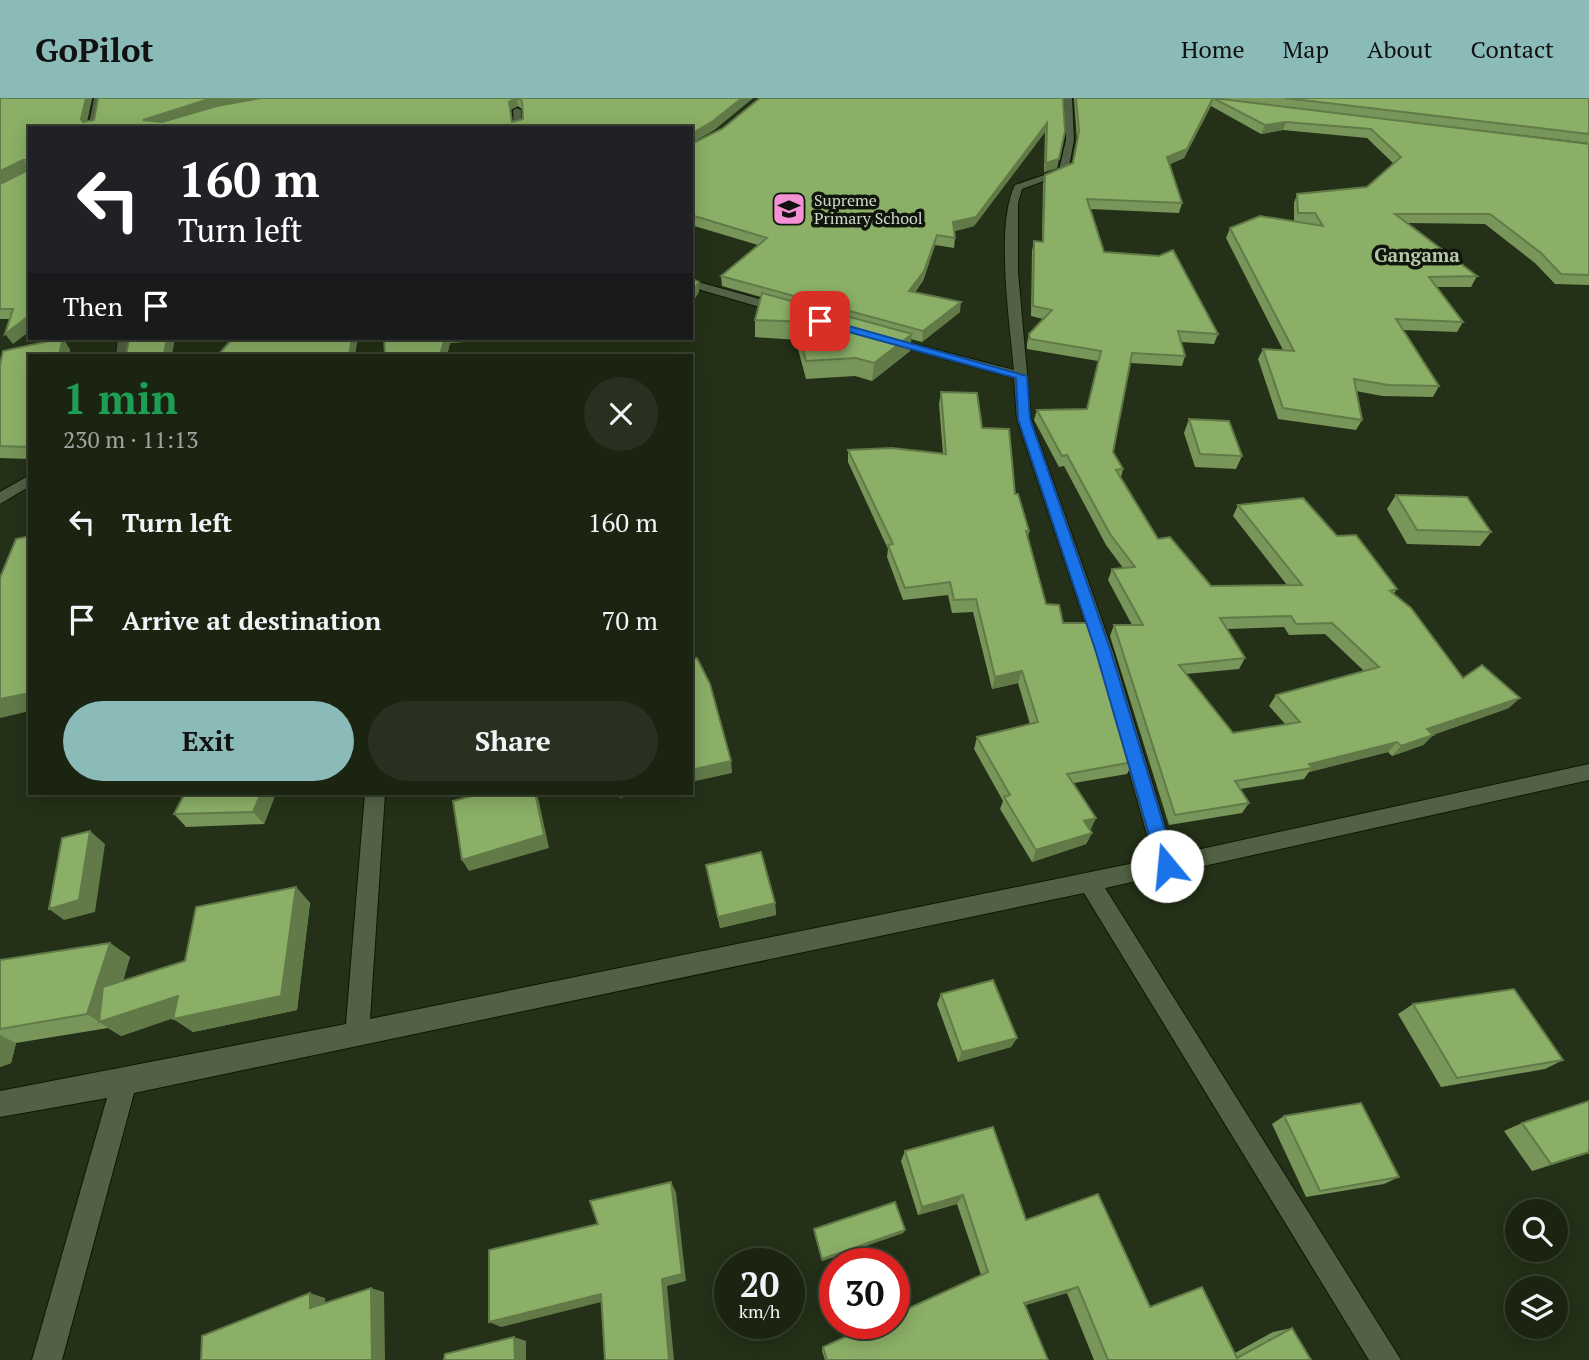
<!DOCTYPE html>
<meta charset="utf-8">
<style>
:root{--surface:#1b2411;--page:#28301f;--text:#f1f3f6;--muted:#a0a49f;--line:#394131;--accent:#8bbbb9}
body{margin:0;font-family:"PT Serif",serif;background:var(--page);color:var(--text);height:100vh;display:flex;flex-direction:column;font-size:26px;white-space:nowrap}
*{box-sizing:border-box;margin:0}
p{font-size:23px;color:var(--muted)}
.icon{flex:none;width:38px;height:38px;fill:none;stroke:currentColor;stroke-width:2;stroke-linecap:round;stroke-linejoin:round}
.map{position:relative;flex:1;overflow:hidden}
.panel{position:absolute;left:28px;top:256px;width:665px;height:441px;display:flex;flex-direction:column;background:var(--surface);border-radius:0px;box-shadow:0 4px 18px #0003,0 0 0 2px var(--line)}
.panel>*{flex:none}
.hud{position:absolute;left:28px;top:28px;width:665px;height:214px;border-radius:0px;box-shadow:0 4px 18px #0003,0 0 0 2px var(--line);background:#202124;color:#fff;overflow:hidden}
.buttons{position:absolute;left:1505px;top:1101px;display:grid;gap:14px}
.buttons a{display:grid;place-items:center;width:63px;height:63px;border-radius:50%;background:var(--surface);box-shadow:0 4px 18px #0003,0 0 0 2px var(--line);font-size:35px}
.speed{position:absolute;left:714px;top:1150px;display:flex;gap:14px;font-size:35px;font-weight:700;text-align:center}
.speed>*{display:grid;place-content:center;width:91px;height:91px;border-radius:50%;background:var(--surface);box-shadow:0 4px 18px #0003,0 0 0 2px var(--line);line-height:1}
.speed small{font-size:18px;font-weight:400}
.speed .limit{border:10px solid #d22;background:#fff;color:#111}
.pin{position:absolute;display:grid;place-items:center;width:60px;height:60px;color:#fff;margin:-30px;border-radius:14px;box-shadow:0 4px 10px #0006}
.me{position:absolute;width:77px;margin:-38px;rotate:343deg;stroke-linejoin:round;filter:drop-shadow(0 0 5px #0008)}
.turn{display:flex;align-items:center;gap:24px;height:147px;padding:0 35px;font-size:32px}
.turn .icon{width:91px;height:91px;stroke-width:2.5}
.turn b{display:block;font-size:49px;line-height:60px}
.then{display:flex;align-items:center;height:66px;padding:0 35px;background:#0003;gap:14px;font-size:26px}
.round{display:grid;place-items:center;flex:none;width:74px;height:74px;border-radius:37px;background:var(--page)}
.head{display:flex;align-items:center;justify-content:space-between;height:119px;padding:0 35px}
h1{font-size:42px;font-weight:700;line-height:52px;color:#1e9e55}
.cta{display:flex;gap:14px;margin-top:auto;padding:14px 35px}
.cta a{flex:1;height:80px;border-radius:42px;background:var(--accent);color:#111;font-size:28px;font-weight:700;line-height:80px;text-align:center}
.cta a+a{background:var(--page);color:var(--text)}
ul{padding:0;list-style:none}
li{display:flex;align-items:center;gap:21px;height:98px;padding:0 35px}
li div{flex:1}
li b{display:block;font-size:26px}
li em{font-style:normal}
header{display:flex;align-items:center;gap:42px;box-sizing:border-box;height:98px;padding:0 35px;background:var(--accent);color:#111}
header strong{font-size:33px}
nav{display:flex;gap:38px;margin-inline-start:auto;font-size:24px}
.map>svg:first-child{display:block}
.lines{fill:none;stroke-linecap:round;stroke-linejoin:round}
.minor-casing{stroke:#0d1802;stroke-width:2}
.minor{fill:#526145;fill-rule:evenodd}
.wall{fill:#789659;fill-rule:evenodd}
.shaded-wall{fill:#617a48}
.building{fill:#8baf67;stroke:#617a48;stroke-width:2;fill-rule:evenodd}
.route{fill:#1a73e8;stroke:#114b97;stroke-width:2}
.labels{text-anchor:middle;stroke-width:7;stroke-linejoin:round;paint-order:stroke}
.far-poi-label{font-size:16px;fill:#cfd8c8;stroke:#10160b;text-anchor:start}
.far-quarter-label{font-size:19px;font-weight:bold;fill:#b8c8a9;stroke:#10160b}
</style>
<header>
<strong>GoPilot</strong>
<nav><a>Home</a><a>Map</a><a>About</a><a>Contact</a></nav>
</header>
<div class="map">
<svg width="1589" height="1262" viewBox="0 0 1589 1262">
<rect width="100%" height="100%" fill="#243017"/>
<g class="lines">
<defs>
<path id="minor" d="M94,0H120L101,4L96,30H88Z
M1064,0H1072L1074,42L1068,74L1022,91L1018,105V174L1031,321L1113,554L1174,757L1589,666V682L1105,790L1401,1262H1369L1084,795L134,995L62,1262H32L107,1000L0,1019V993L346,926L365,695H385L370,921L1154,761L1095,554L1017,321L1014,280L881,243L887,239L1014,272C1010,226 995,127 1015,87L1059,72L1066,42Z
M517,10L521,12L522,30H514L513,12Z
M691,182L788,209L790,212L784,216L691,189Z
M118,240H130L128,257H116Z
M30,377V388L0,406V394Z"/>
</defs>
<use href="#minor" class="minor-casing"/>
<use href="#minor" class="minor"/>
</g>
<path class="wall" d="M0,0H92L87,23L261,0H753L714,32L691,45V30H30L13,246L10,221H0V86L26,72L0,85ZM518,8L522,11L523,21L512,24L510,12Z
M1063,0L1057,70L1044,74L1045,34L974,128L954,133L955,140L954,150L935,147L923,183L915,194L960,214L922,244L911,241L910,253L872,283L855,278L806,281L798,251V242L755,239V222L761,199L722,188L721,178L758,147L691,127V46Z
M1074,0H1589V45L1267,7L1589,46V187L1555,186L1535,165L1485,126L1408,125L1477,178L1471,189H1436L1463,224L1457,234L1403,232L1439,288L1433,299L1382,298L1356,293L1362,322L1356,332L1278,321L1258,261L1263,251L1283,252L1226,140L1230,130L1294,124V105L1297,96L1367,89L1394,66L1367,40L1283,32L1261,36L1211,8L1213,0L1211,8L1184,60L1170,66L1182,105L1179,115L1090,111L1104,154L1218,236L1214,246L1181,244L1185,258L1182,268L1130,265L1113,354L1123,371L1121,379L1158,441L1211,488L1287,487L1233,418L1238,407L1337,438L1397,491L1394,495L1463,580L1509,610L1433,637L1423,647L1392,658L1388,654L1309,674L1304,681L1240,691L1249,705L1242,715L1169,727L1110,538L1114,527H1132L1108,482L1112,471L1123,470L1106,447L1064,368L1059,369L1034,322L1037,312L1087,311L1098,263L1027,251V246L1029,236L1043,221L1031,218L1032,153L1034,143L1042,144L1043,86L1045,77L1072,66L1077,42ZM1284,529L1289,537L1325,536L1364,573L1276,597L1269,608L1286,627L1233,635L1186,576L1239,571L1245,560L1227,531Z
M63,240L70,252L69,257H30V361L0,360V267Z
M384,240H466L465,244L450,245L447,257H385Z
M569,240H659L569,244Z
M941,294L982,330L1015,396L1029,433L1028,440L1046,506L1063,525L1133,664L1127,676L1074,685L1096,720L1089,731L1092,735L1086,746L1032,764L1000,711L1003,703L974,651L977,639L1030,626L1018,585L992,591L973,514L952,515L948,497L903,502L887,459L888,451L848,364V352L943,356L939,306Z
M1189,321L1242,358L1236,371L1195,369L1184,335Z
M1396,397L1491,434L1480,448L1407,446L1387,411Z
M276,695L264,726L186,729L174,716Z
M706,767L775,805L776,817L720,830Z
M296,789L310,805L297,912L193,934L173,920L121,938L108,930L16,945L11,965L0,969V862L110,845L130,859L123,883L185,863Z
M941,896L1017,940L1011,949L958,964L937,906Z
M1413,906L1563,962L1545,971L1441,989L1398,916Z
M1589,1003V1055L1532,1073L1504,1033L1522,1025Z
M1284,1018L1399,1079L1384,1086L1306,1099L1272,1026Z
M905,1053L1026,1122L1150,1209L1235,1255L1273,1234L1292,1230L1311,1262H1094L1067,1195L1025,1207L1048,1262H825L822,1253L823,1249L981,1177L957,1106L918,1117L901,1063Z
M814,1131L905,1132L903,1135L822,1163L814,1134Z"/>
<path class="shaded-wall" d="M86,0H92L85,29L81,21Z
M212,0H261L149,30L143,22Z
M515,0H517L518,8L510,12L509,4Z
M742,0H753L714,32L691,45V36Z
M1213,0L1211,8L1184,60L1165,68L1167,59Z
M1286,24L1283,32L1261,36L1265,27Z
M1047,25L1045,34L974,128L952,134L953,124Z
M1063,42L1057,70L1044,74L1046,65Z
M23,62L29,71L0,85V73Z
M937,137L935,147L923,183L908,203L909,193Z
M699,184V194L691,207V195Z
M961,204L960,214L922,244L923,233Z
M30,217V233L13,246L5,236Z
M912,236L910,253L872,283L874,265Z
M63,240L70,252L69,257H59Z
M167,240H175L172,257H164Z
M352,240H358L355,257H349Z
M445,240H448L450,245L447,257H440Z
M1022,573L1018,585L992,591L995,579Z
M30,595V613L0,620V601Z
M1520,600L1509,610L1418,642L1427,631Z
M1433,637L1423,647L1392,658L1401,648Z
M1397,644L1388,654L1309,674L1312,670L1309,666Z
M731,663L732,675L691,684V672Z
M261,695H276L264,726L253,714Z
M535,695H537L549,750L469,773L462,762Z
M618,695H642L620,700Z
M1096,720L1091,731L1079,734L1084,723Z
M90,733L105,746L95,814L64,822L49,811Z
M1092,735L1086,746L1032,764L1036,752Z
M296,789L310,805L297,912L193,934L173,921Z
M775,805L776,817L720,830L718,819Z
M110,845L130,859L111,920L178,898L197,912L121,938L87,916Z
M0,937L16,945L11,965L0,969Z
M1017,940L1011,949L958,964L962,954Z
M1589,1054V1055L1532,1073L1551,1066Z
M671,1084L676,1094L686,1183L667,1188L674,1262H669L662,1181Z
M963,1097L957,1106L918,1117L922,1109Z
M905,1132L903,1135L822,1163V1161Z
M1078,1189L1067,1195L1016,1210L1024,1205Z
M371,1190L384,1194L385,1262H372Z
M310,1195L325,1200L326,1214L310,1210Z
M601,1196L609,1202L501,1229L489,1224Z
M514,1239L526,1243V1262H515Z"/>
<path class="building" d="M0,0H86L81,21L83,24L94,22L98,0H212L143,22L162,24L217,8L261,0H515L509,4L512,24L523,21L522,3L517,0H742L713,23L691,36V30H30V217L5,236L13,211H0V86L26,73L27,62H23L0,73Z
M760,0H1063L1065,33L1059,61L1046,65L1047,25L976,119L953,124L955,140L937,137L924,173L909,193L961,204L923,233L721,178L767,140L691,117V46L722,31Z
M1076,0H1213L1187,51L1167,59L1182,105L1087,101L1104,154L1159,158L1173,152L1218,236L1178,233L1185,258L1132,255L1113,354L1123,371L1116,372L1158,441L1170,439L1211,488L1302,487L1238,407L1303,400L1337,438L1356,437L1397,491L1390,493L1411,510L1463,580L1482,567L1520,600L1427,631L1433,637L1401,648L1397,644L1309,666L1312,670L1235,683L1249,705L1175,717L1114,527H1143L1112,471L1135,469L1110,436L1067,357L1062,358L1037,312L1087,311L1101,253L1030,241L1029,236L1052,212L1033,208L1034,143L1043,144L1045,77L1073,65L1079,33ZM1291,518L1296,526L1332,525L1379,569L1276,597L1300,624L1233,635L1179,567L1245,560L1220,520Z
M1213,0L1589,46V177L1561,176L1541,155L1490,116H1395L1477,178L1429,179L1463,224L1396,221L1439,288L1388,287L1354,281L1362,322L1283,310L1263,251L1294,253L1230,130L1260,118L1323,128L1315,115H1298L1297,96L1367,89L1401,59L1371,31L1286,24L1265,27Z
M1285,0H1589V36Z
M691,180L699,184L691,195Z
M762,195L912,236L874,265L856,260L806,263L798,233L809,224L755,222Z
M63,240L59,257H30V349L0,348V267L3,253Z
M129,240H167L164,257H126Z
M233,240H352L349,257H218Z
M384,240H445L440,257H385Z
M941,294L977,295L982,330L1009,331L1015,396H1018L1029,433H1026L1046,506L1059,507L1063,525H1091L1133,664L1067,676L1096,720L1084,723L1092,735L1036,752L1004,699L1010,697L977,639L1038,624L1022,573L995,579L976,501L954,502L950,484L905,490L888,447L893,446L848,352L892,350L946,356Z
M1189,321L1229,323L1242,358L1200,356Z
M1396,397L1467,399L1491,434L1417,432Z
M30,438V595L0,601V480L16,441Z
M697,560L710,586L731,663L691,672V562Z
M185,695H261L253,714L174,716Z
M483,695H535L544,737L462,762L453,703Z
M90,733L79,802L49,811L62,740Z
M761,754L775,805L718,819L706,767Z
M296,789L281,898L173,921L178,898L99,924L103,889L185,863L196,809Z
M110,845L87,916L0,931V862Z
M993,882L1017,940L962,954L941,896Z
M1514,891L1563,962L1457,980L1413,906Z
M1589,1003V1054L1551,1066L1522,1025Z
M1361,1005L1399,1079L1320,1093L1284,1018Z
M993,1029L1026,1122L1098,1096L1150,1209L1202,1189L1237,1260L1292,1230L1311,1262H1108L1078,1189L1024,1205L1048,1262H827L823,1249L876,1225H894V1217L988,1174L963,1097L922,1109L905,1053Z
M671,1084L682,1176L662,1181L669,1262H605L601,1196L489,1224V1152L598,1126L590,1103Z
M895,1104L905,1132L822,1161L814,1131Z
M371,1190L372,1262H201L202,1238L310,1195V1210Z
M514,1239L515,1262H444L445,1256Z"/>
<path class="route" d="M820,220L1027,278L1030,321L1111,554L1176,768L1174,773H1161L1158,768L1096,554L1018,321L1016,280L816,225Z"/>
<defs>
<symbol id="school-square" viewBox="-11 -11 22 22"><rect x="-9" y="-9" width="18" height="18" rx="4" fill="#f491d4" stroke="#10160b"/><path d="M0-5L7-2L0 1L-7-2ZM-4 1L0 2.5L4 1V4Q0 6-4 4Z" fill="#111"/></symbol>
</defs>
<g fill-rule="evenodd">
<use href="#school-square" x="770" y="92" width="38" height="38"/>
</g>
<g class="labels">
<g class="far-poi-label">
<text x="814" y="108">Supreme<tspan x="814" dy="18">Primary School</tspan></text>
</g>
<g class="far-quarter-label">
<text x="1417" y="164">Gangama</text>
</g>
</g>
</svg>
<div class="buttons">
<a><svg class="icon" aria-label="search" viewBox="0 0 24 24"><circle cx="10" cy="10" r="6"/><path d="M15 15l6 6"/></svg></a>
<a><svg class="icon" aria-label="layers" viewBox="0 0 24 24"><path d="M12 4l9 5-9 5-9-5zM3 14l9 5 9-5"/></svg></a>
</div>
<div class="speed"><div>20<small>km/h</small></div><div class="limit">30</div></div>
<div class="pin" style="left:820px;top:223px;background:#d93025"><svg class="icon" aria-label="arrive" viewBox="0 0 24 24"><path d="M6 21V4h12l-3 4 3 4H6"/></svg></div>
<svg class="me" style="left:1167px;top:768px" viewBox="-20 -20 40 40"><circle r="19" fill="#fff"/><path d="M0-13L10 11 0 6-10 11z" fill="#1a73e8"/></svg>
<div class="hud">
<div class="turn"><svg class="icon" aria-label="left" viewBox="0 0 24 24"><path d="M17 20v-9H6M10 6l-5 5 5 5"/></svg><div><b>160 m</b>Turn left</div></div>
<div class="then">Then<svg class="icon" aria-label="arrive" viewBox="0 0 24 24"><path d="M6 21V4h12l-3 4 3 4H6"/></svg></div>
</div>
<section class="panel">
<div class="head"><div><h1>1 min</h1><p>230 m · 11:13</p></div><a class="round"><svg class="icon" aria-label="close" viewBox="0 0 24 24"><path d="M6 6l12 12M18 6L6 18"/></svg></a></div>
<ul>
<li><svg class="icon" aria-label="left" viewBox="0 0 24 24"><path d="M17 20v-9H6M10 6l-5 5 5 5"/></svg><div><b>Turn left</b></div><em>160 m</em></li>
<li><svg class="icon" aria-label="arrive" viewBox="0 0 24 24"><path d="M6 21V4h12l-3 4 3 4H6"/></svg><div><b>Arrive at destination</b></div><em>70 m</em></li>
</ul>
<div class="cta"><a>Exit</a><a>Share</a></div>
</section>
</div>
